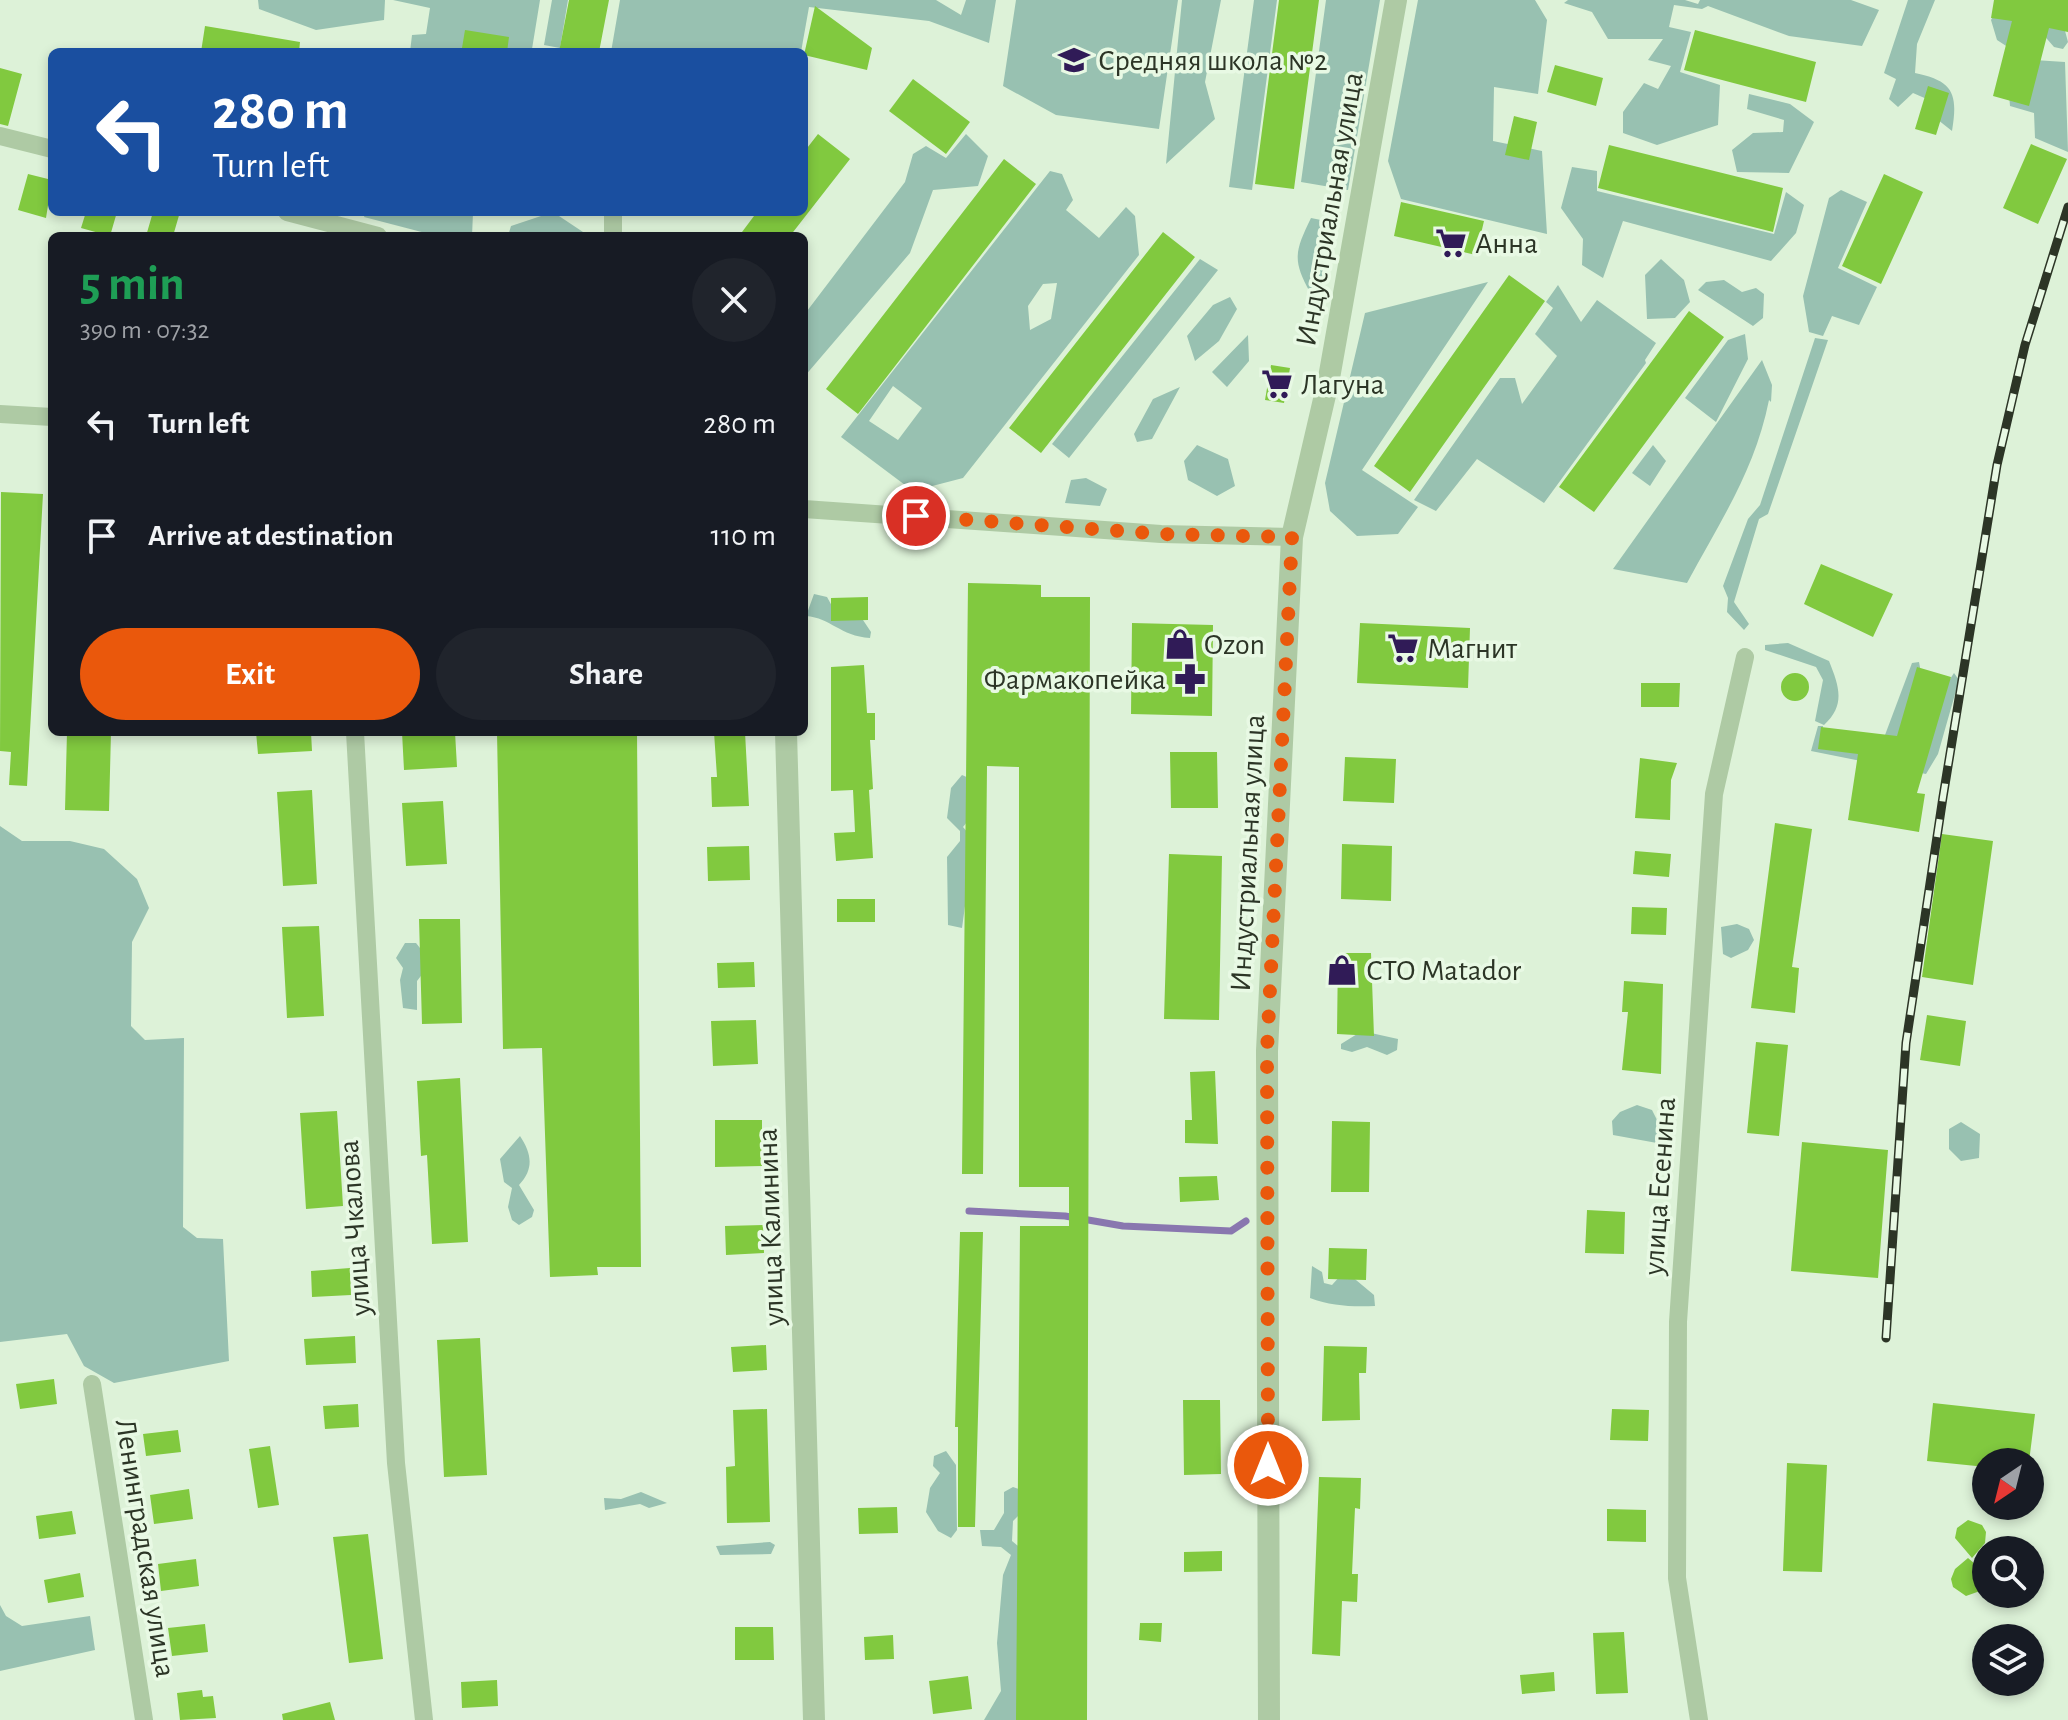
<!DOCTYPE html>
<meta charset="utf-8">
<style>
:root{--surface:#171b24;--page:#20242c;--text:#f1f3f6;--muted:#9ea1a6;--accent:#ea580c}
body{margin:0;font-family:"Alegreya Sans",sans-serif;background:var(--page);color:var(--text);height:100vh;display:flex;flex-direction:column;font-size:30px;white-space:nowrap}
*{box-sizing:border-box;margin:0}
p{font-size:26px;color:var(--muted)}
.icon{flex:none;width:44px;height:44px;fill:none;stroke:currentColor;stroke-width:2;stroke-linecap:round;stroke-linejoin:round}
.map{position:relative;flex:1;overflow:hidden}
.sheet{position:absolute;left:48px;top:232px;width:760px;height:504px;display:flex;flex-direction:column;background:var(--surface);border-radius:12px;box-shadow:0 4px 12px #0003}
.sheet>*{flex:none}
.guide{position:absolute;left:48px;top:48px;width:760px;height:168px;border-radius:12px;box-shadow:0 4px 12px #0003;background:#1a4fa0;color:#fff;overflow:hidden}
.needle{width:52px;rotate:215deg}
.tools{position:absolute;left:1972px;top:1448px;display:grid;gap:16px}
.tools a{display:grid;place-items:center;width:72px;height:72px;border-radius:50%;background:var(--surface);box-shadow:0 4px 12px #0003;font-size:40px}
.pin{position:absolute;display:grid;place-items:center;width:68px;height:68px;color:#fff;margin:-34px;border:4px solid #fff;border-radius:50%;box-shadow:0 2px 8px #0007}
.me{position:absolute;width:88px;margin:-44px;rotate:0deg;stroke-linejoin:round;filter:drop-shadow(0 0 6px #0008)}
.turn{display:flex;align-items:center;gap:28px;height:168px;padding:0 32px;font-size:36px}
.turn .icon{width:104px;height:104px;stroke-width:2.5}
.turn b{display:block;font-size:56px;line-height:68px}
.round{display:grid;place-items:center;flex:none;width:84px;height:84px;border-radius:42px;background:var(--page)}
.overview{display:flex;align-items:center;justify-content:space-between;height:136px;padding:0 32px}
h1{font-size:48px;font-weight:700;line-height:60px;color:#1e9e55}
.primary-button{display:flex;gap:16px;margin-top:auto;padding:16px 32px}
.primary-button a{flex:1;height:92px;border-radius:48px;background:var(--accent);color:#fff;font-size:32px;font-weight:700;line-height:92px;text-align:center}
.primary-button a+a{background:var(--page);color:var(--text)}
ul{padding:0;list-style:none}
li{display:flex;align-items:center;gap:24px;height:112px;padding:0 32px}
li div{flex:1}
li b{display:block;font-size:30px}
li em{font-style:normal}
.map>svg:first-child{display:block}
.green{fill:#98c1b1;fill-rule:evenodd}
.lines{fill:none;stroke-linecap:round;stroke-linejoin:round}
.stream{stroke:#8977af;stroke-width:7}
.building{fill:#81c93f}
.minor{stroke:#aecaa4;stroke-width:18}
.tertiary{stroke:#aecaa4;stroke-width:22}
.rail-casing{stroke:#2c3526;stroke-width:9}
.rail{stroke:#e8f9e4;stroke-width:6;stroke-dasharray:18;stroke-linecap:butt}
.route{stroke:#ea580c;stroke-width:14;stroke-dasharray:0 25.2}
.labels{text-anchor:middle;stroke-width:7;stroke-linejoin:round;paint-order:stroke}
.poi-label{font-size:30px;fill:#2c3526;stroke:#e8f9e4;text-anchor:start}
.street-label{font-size:30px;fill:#2c3526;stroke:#e8f9e4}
</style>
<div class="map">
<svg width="2068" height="1720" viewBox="0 0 2068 1720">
<rect width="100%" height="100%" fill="#ddf2d8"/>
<path class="green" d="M258,0H385L384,20L316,30L259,9Z
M393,0H540L532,49L410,52L412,35L426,34L430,8Z
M552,0H568L560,48L544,45Z
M620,0H936L961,15L966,0H996L989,43L929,21L809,7L801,52H611Z
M1016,0H1178L1159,129L1056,115L1003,86Z
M1182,0H1221L1205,82L1215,119L1166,164Z
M1254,0H1277L1252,190L1229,187Z
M1326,0H1380L1348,190L1301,182Z
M1418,0H1535L1547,20L1538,94L1494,87L1493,141L1542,151L1547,234L1401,199L1388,161Z
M1568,0H1685L1698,4L1700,0H1851L1879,10L1862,46L1789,36L1708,6L1702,9L1674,5L1669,27L1691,32L1680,72L1720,85L1718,125L1657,145L1623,133V112L1644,83L1658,89L1671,66L1648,60L1663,39H1608L1592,12L1564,3Z
M1908,0H1935L1917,44L1915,73C1954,81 1958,94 1952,131L1933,116L1936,103L1913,93L1898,107L1889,99L1896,79L1884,73Z
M2000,5L2064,27L2068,42L2063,49L2054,47L2041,32L2020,55L1997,40L1991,20Z
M2034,60L2065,62L2068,152L2035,138L2034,113L2010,106L2009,94Z
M1749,94L1790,104L1814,122L1789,173L1737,172L1732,150L1753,133L1783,132L1784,120L1747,109Z
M966,134L988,156L978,186L933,190L910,253L804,377V315L905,182L913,154L926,146L946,158Z
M1572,167L1597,171V191L1774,234L1786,192L1804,205L1796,233L1771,261L1623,221L1603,278L1582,265L1583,239L1561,208Z
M1050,171L1062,174L1073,200L1066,210L1099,238L1126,207L1135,216L1139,255L963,478L913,491L841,437ZM1057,283L1051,319L1030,330L1028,306L1043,284ZM893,386L922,408L898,440L869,421Z
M1841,190L1867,202L1838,268L1877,287L1859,325L1832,316L1823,336L1809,332L1803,296L1829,198Z
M366,212H469L473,213L472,236H437L364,217Z
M553,212L589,236H508L511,226Z
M1311,218L1331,222L1322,254L1325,285L1310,292C1292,260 1295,251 1311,218Z
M1200,259L1218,270L1069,458L1052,444Z
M1661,259L1684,280L1690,302L1675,318L1647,319L1645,275Z
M1724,280L1742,292L1756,288L1764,294L1763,318L1753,326L1698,290L1706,282Z
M1488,282L1362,470L1418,507L1398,534L1357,536L1330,511L1325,483L1365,313Z
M1558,285L1581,322L1597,300L1656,343L1645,360L1646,363L1544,503L1477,459L1436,511L1414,500L1500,378H1515L1522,404L1557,356L1535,334L1553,308L1546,302Z
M1230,297L1237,309L1219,341L1195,361L1187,336L1213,305Z
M1745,334L1748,359L1716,422L1685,398L1728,340Z
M1248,335L1249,361L1227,387L1212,372Z
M1815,338L1828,340L1768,514L1759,519L1734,602L1749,624L1744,630L1727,612L1728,598L1723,586L1748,519L1760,505Z
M1762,360L1772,385L1771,402L1769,400C1755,470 1721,520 1687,583L1613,569Z
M1180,387L1152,439L1137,442L1134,434L1153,399Z
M1197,445L1228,459L1235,486L1217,496L1188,480L1184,461Z
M1653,445L1666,461L1650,486L1632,473Z
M1086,478L1107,489L1100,506L1065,503L1071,480Z
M814,594L827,597L837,615L861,617L871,632L870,638C840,636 831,618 806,616Z
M1788,643L1829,661C1839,686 1846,705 1824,725L1815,721L1823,680L1816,667L1765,650V645Z
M1919,662L1921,673L1948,682L1954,673L1959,680L1938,754L1926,774L1811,751L1818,726H1823L1821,747L1885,735L1912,663Z
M962,775L971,779V817L963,827L974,840L962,928L948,925L947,857L960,841V831L947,818L951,788Z
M0,826L22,841H70L104,849L137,879L149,908L132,942L131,1026L145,1040L184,1038L183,1227L197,1238L223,1239L229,1361L114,1383L84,1366L67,1334L0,1342Z
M1737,924L1749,929L1754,940L1748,950L1731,958L1723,954L1721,927Z
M405,943H416L424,953L427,968L417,981V1010L403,1008L400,980L403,968L396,958Z
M1362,1031L1398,1039L1397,1050L1387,1055L1367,1047L1352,1052L1341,1049V1044Z
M1637,1105L1652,1110L1664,1134L1657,1143L1613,1135L1612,1121L1620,1112Z
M1961,1122L1980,1134L1979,1158L1961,1161L1949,1149V1129Z
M520,1136C532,1154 534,1169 519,1185L534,1210L532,1217L519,1225L512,1220L508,1207L512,1188L504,1182L500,1159Z
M1312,1266L1322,1272L1324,1283L1332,1285L1341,1275H1350L1374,1295L1375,1306C1352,1307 1331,1306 1310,1298Z
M946,1451L956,1465L957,1530L951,1538L938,1531L926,1512L930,1488L940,1473L933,1466L934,1456Z
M1013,1487L1024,1491L1023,1511L1013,1521L1012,1541L1023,1550L1020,1720H984L1001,1691L997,1643L1003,1575L1011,1555L1001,1547L982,1546L980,1530H994L1004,1513V1492Z
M641,1492L667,1503L649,1508L640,1504L605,1510L604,1498L621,1499Z
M770,1542L775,1545L771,1554L720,1555L716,1546Z
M0,1605L6,1616L22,1626L90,1616L95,1650L0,1671Z"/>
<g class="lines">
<path class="stream" d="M969,1211L1065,1216L1123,1226L1231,1231L1246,1221"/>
</g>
<path class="building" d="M569,0H609L599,52H559Z
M1279,0H1319L1294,189L1255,184Z
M1994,0H2068V32L2049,28L2029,106L1993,96L2012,21L1991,18Z
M815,6L872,48L867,70L804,55Z
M205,26L300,42L299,52H201Z
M465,30L509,37L507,52L462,48Z
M1695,30L1816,62L1806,102L1684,70Z
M1555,65L1603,78L1596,106L1547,92Z
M0,68L22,74L8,126L0,124Z
M913,79L970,122L946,154L889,111Z
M1928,86L1949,93L1936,135L1915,129Z
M1514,116L1537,122L1529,160L1505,155Z
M818,134L850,159L790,236H739L757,212H804V152Z
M2031,144L2067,159L2038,224L2003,208Z
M1609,145L1783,188L1773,232L1598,188Z
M1004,159L1036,184L858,414L826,389Z
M28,174L52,180L46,218L18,210Z
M1884,174L1923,192L1881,284L1842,266Z
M1401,202L1484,221L1476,255L1394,236Z
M86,212H117L110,236L81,228Z
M153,212H180L173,236H146Z
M1163,232L1195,257L1041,453L1009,428Z
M1509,275L1545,301L1410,492L1374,466Z
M1689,311L1724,337L1594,512L1559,487Z
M1271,365L1290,368L1284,403L1265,400Z
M1,492L43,494L27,786L9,785L11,752L0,751Z
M1821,564L1893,594L1873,637L1804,604Z
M968,583L1041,585V597H1090L1087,1720H1016L1020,1226H1069V1187H1019V767L987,766L983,1174H962Z
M868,597V620L831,621V598Z
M1132,623L1213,625L1212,716L1131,714Z
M1360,623L1470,628L1468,688L1357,683Z
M864,665L867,713H875V740H870L873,789L869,790L873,858L836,861L834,833L855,832L853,790L831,791V667Z
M1917,667L1951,677L1917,793L1925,794L1919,832L1848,820L1858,754L1818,749L1821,727L1897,736Z
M1781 687a14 14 0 1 1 28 0a14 14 0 1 1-28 0Z
M1641,683H1680L1679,707H1641Z
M67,732H111L109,811L65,810Z
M256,732H311L312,751L258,754Z
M402,732H455L457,767L404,770Z
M497,732H637L641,1267H597L598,1275L550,1277L542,1048L503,1049Z
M714,732H745L749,806L712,807L711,777H717Z
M1170,752H1217L1218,808H1171Z
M1345,757L1396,759L1394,803L1343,801Z
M1640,758L1677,763L1671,780L1670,820L1635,818Z
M312,790L317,884L283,886L277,792Z
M443,801L447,864L406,866L402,803Z
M1775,823L1812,829L1792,967L1799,968L1795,1013L1751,1008Z
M1942,834L1993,841L1973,985L1922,977Z
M1342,844L1392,846L1391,901L1341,899Z
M749,846L750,880L708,881L707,847Z
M1635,851L1671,854L1669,877L1633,874Z
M1169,854L1222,856L1219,1020L1164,1019Z
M837,899H875V922H837Z
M1632,907L1667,908L1666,935L1631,934Z
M419,919H460L462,1023L422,1024Z
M319,926L324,1016L287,1018L282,927Z
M1338,953H1371L1374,1036L1337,1034Z
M754,962L755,987L718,988L717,963Z
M1624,981L1663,984L1661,1074L1622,1070L1628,1012H1622Z
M1927,1015L1966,1021L1960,1066L1920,1060Z
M756,1020L758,1064L713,1066L711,1021Z
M1756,1042L1788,1045L1779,1136L1747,1133Z
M1215,1071L1218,1144L1185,1143V1120H1192L1190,1072Z
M460,1078L468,1242L432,1244L427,1155L421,1156L417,1081Z
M337,1111L343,1206L306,1209L300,1113Z
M715,1120H762V1166L715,1167Z
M1332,1121L1370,1122L1369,1192H1331Z
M1802,1142L1888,1150L1878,1278L1791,1271Z
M1217,1176L1219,1200L1180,1202L1179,1177Z
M1587,1210L1625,1212L1624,1254L1585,1253Z
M763,1225L764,1253L726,1255L725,1226Z
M960,1232H983L975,1527H958V1427H955Z
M1329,1248L1367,1249L1366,1280L1328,1279Z
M350,1268L351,1295L312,1297L311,1271Z
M355,1336L356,1363L306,1365L304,1339Z
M480,1338L487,1475L444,1477L437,1340Z
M766,1345L767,1370L733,1372L731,1347Z
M1324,1346L1367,1347L1366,1373H1359L1360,1420L1322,1421Z
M54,1379L57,1404L20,1409L16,1384Z
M1183,1400H1220L1221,1474L1184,1475Z
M1933,1403L2035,1414L2029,1462H1986V1467L1927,1461Z
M358,1404L359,1427L325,1429L323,1406Z
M767,1409L770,1522L727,1523L726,1467L735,1466L733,1410Z
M1612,1409L1649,1410L1648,1441L1610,1440Z
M178,1430L181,1452L146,1456L143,1434Z
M270,1446L279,1505L258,1508L249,1449Z
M1787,1463L1827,1465L1822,1572L1783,1571Z
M1319,1477L1361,1478L1360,1509L1355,1508L1352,1574H1358L1357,1602L1342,1601L1340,1656L1312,1654Z
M189,1489L193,1519L154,1524L150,1495Z
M897,1507L898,1533L859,1534L858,1508Z
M1607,1509L1646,1510V1542L1607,1541Z
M72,1511L76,1534L39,1539L36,1516Z
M1968,1520L1982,1525L1986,1532L1985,1543L1972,1558L1955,1538L1957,1528Z
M368,1534L383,1659L349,1663L333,1537Z
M1222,1551V1571L1184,1572V1552Z
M1968,1558L1982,1570L1984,1581L1980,1591L1966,1596L1953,1587L1951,1579L1955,1569Z
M196,1559L199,1586L161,1591L158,1564Z
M80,1573L84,1597L48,1603L44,1580Z
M1140,1623H1162L1161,1642L1139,1640Z
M205,1624L208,1652L172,1656L168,1628Z
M735,1627H773L774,1660H735Z
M1624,1632L1628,1693L1596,1694L1593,1633Z
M893,1635L894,1659L865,1660L864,1637Z
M1554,1672L1555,1691L1522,1694L1520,1675Z
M968,1676L972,1709L933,1714L929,1681Z
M497,1680L498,1706L462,1708L461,1682Z
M202,1690L203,1697L213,1696L216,1718L180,1720L177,1693Z
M330,1702L335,1720H283L282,1714Z"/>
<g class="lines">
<path class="minor" d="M0,136L52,149
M287,212L378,236
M613,212V236
M0,414L52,417
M804,509L1161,534L1292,537
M355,732L396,1463L424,1720
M92,1384L144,1720
M1699,1720L1677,1578L1678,1322L1714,794L1745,657"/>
<path class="tertiary" d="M786,732L814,1720
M1269,1720L1267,1051L1292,537L1329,378L1396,0"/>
<defs>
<path id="rail" d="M1886,1338L1906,1043L1943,797L1997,465L2025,345L2068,207"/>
</defs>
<use href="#rail" class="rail-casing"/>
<use href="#rail" class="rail"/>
</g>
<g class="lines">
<path class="route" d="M916,516L1161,534L1292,537L1267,1051L1268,1465"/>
</g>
<defs>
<symbol id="school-bare" viewBox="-9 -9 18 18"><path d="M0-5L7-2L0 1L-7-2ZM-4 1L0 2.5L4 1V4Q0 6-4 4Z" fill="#301b57" stroke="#e8f9e4" stroke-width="2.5" paint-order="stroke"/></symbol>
<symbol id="supermarket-bare" viewBox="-9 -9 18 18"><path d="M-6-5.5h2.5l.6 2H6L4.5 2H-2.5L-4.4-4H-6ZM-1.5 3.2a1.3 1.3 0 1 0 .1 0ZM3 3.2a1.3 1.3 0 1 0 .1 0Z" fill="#301b57" stroke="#e8f9e4" stroke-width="2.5" paint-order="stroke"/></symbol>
<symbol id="shop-bare" viewBox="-9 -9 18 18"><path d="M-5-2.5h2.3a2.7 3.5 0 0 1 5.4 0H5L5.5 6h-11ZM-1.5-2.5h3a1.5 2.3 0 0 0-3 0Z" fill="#301b57" stroke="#e8f9e4" stroke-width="2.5" paint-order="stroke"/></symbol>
<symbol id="pharmacy-bare" viewBox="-9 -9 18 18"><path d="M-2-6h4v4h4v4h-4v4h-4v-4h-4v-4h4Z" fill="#301b57" stroke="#e8f9e4" stroke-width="2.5" paint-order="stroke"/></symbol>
</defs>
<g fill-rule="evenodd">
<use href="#school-bare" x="1052" y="38" width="44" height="44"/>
<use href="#supermarket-bare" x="1429" y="221" width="44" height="44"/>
<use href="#supermarket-bare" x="1255" y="362" width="44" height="44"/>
<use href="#shop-bare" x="1158" y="622" width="44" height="44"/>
<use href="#supermarket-bare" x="1381" y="626" width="44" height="44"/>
<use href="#pharmacy-bare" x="1168" y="657" width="44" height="44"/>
<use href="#shop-bare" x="1320" y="948" width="44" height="44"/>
</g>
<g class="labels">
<g class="poi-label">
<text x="1098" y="70">Средняя школа №2</text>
<text x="1475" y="253">Анна</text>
<text x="1301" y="394">Лагуна</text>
<text x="1204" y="654">Ozon</text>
<text x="1427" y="658">Магнит</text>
<text x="1166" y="689" text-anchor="end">Фармакопейка</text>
<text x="1366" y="980">СТО Matador</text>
</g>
<g class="street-label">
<text transform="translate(1329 209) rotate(-80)" y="10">Индустриальная улица</text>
<text transform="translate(1247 853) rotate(-87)" y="10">Индустриальная улица</text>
<text transform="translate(1659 1186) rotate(-86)" y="10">улица Есенина</text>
<text transform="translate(770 1227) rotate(-92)" y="10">улица Калинина</text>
<text transform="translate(354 1228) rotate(-94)" y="10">улица Чкалова</text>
<text transform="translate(146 1548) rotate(81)" y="10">Ленинградская улица</text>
</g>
</g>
</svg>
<div class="tools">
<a><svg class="needle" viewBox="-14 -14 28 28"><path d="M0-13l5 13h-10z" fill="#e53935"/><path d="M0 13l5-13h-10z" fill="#9ea1a6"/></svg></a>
<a><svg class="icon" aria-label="search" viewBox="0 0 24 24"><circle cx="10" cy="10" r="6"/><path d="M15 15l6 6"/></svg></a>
<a><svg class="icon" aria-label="layers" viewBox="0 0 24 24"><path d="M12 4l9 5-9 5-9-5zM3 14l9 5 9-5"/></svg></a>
</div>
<div class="pin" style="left:916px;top:516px;background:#d93025"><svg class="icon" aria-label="arrive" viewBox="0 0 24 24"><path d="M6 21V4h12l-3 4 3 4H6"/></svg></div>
<svg class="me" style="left:1268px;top:1465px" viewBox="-20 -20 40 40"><circle r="17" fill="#ea580c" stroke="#fff" stroke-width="3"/><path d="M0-11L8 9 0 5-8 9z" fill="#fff"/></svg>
<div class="guide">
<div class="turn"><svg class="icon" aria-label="left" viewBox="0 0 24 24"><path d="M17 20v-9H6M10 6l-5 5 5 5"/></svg><div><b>280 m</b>Turn left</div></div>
</div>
<section class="sheet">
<div class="overview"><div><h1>5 min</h1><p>390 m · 07:32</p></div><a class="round"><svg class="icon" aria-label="close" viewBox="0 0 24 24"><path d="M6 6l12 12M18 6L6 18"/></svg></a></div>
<ul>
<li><svg class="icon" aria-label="left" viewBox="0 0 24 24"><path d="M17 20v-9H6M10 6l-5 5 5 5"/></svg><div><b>Turn left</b></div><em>280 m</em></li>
<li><svg class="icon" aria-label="arrive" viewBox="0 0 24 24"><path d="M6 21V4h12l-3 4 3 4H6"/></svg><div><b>Arrive at destination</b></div><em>110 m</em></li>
</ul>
<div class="primary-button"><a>Exit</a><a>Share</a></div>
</section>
</div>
